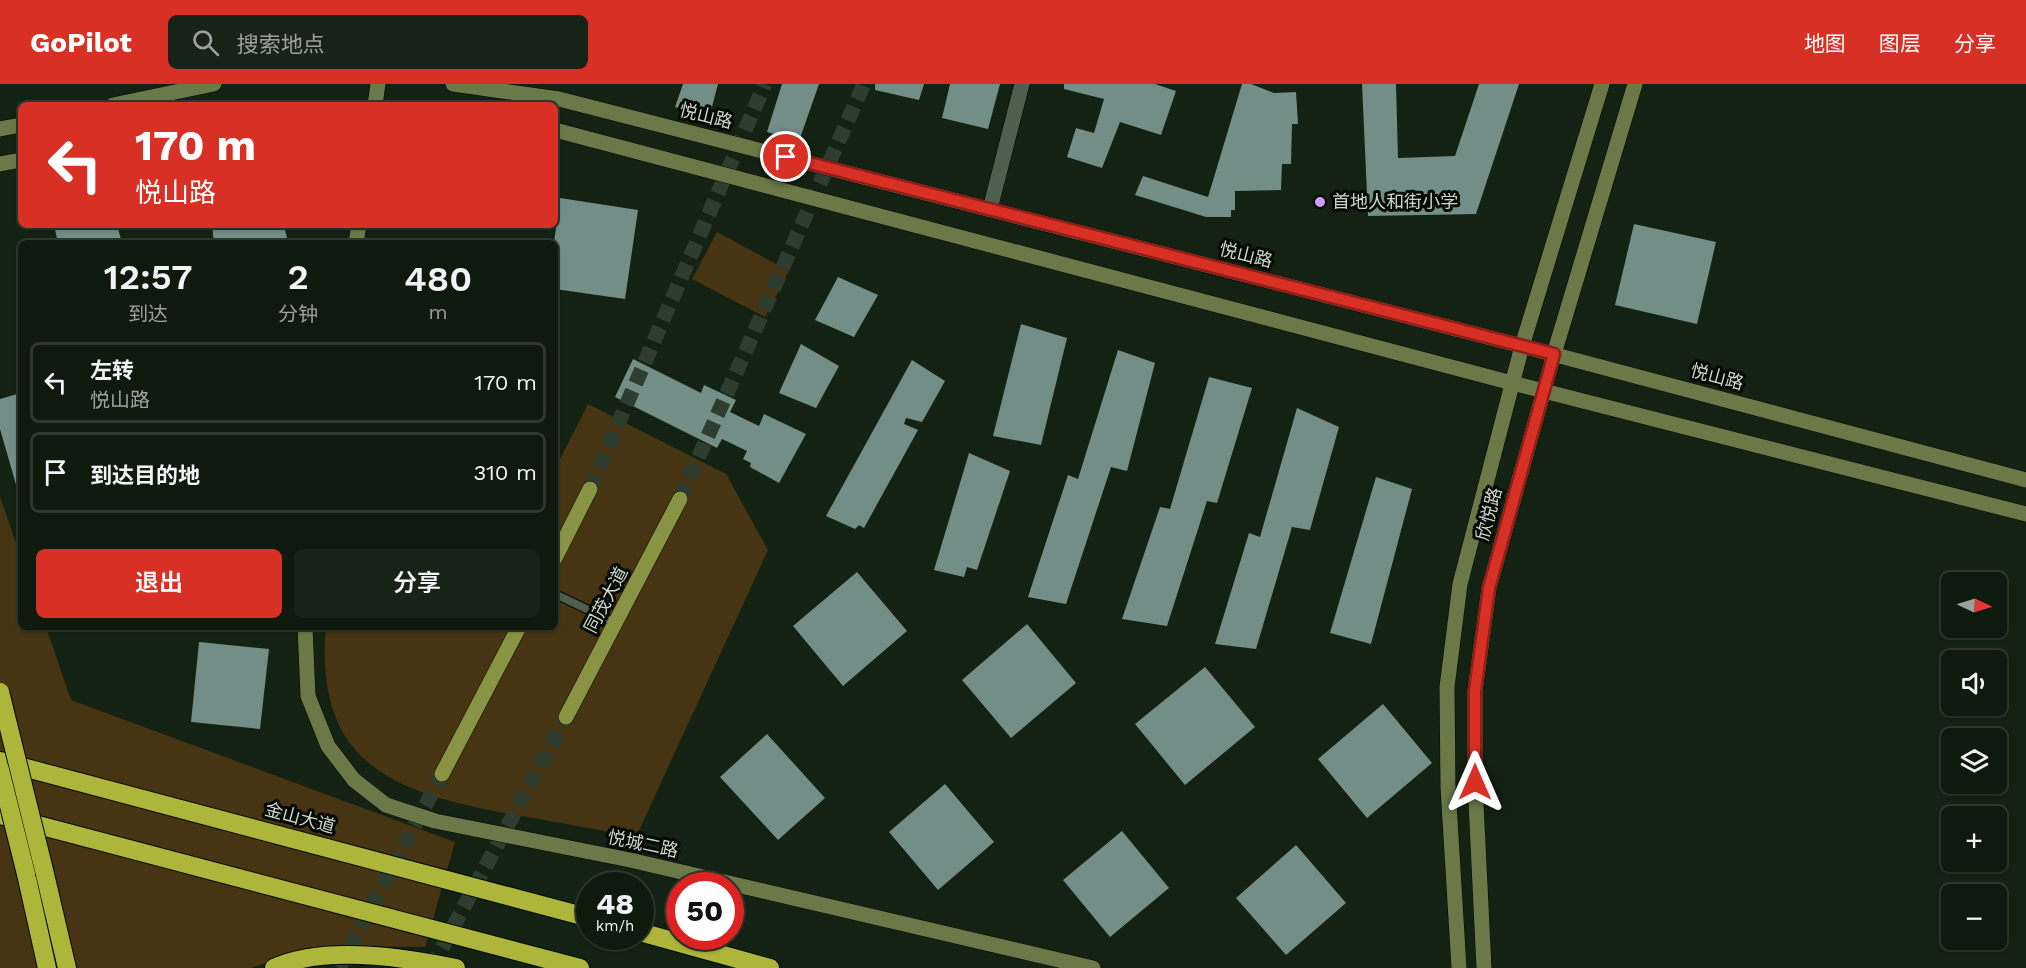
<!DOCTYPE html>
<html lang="zh">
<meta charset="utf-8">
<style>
:root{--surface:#0e1a0e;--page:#172317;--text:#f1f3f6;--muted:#9ba19e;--line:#2e382e;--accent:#d93025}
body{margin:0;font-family:"Work Sans","Noto Sans SC",sans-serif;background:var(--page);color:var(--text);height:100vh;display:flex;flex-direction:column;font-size:22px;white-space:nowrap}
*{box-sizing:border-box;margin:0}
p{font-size:20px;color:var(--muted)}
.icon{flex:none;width:33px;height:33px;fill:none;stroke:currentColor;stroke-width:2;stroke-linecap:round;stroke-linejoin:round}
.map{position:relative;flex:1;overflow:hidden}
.drawer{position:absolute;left:18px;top:156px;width:540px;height:390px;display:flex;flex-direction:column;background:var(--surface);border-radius:9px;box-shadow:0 2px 4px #0004,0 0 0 2px var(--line)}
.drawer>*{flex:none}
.hud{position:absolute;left:18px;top:18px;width:540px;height:126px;border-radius:9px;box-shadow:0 2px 4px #0004,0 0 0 2px var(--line);background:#d93025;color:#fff;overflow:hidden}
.needle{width:39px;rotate:94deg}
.tools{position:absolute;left:1941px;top:488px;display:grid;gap:12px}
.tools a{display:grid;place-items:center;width:66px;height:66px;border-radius:9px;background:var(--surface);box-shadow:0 2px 4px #0004,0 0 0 2px var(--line);font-size:30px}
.speed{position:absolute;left:576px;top:788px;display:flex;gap:12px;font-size:30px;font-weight:700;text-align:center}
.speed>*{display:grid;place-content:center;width:78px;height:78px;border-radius:50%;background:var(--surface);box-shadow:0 2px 4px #0004,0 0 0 2px var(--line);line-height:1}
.speed small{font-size:15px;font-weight:400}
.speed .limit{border:9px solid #d22;background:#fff;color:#111}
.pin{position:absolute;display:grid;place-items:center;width:51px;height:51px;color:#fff;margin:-26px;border:3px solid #fff;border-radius:50%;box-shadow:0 2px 6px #0007}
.me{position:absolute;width:66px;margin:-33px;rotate:0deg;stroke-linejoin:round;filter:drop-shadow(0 0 4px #0008)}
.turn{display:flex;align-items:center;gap:21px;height:126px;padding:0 18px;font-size:27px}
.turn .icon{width:78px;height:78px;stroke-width:2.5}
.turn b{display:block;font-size:42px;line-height:51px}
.eta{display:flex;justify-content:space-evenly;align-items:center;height:102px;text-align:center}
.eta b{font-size:36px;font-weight:600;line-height:42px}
.button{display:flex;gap:12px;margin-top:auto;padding:12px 18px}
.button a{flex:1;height:69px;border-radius:9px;background:var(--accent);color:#fff;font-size:24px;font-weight:600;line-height:69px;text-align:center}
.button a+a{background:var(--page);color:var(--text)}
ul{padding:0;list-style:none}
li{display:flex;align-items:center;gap:18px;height:81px;margin:0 12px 9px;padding:0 6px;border:3px solid var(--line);border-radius:9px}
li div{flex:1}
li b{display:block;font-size:22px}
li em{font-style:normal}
header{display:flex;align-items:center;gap:36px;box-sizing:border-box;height:84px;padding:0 30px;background:var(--accent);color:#fff}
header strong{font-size:28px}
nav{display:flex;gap:33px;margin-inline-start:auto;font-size:21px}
.search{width:420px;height:54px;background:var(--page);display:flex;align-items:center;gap:15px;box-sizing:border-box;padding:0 21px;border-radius:9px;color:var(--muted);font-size:22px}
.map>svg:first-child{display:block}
.green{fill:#473413}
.building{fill:#728e87}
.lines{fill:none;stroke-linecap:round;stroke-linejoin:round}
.primary-tunnel{stroke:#2f3d2f;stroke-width:15;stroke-dasharray:15 8;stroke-linecap:butt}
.lane-casing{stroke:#010b02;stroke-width:10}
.street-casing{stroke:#010b02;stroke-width:16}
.secondary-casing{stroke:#010b02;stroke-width:16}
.primary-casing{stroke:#010b02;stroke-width:16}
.highway-casing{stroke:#010b02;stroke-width:20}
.lane{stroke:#4e5f4e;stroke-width:8}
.street{stroke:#4e5f4e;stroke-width:15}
.secondary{stroke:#6b7948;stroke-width:15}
.primary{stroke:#889343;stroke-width:15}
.highway{stroke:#aeb53b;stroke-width:18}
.highway-bridge-casing{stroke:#010b02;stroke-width:20;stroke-linecap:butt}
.highway-bridge{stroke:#aeb53b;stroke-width:18}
.route-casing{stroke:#8d1f18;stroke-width:15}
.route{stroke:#d93025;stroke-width:10}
.poi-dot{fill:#d09dfe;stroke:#040904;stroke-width:2}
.labels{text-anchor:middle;stroke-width:6;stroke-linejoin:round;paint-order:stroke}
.street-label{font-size:18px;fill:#ced8ce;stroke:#040904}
.poi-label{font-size:18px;fill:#ced8ce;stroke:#040904;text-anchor:start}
</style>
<header>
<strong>GoPilot</strong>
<div class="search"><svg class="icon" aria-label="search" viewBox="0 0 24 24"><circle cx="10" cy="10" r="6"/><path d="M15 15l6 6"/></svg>搜索地点</div>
<nav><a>地图</a><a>图层</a><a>分享</a></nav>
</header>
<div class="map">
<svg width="2026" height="884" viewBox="0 0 2026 884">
<rect width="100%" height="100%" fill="#132213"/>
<path class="green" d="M717,148L789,187L765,233L692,195Z
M588,320L726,390L768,466L636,753C594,745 552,737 510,730C394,709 314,680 326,543H555V385Z
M0,413L21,473V543H46L71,616L455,758L425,863L322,862L251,884H0Z"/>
<path class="building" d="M683,0H718L709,34L675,23Z
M782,0H819L799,57L767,48Z
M875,0H924L919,16L875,6Z
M950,0H1000L988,45L942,34Z
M1064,0H1155L1176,7L1161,51L1120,38L1102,84L1067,73L1076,44L1094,49L1104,15L1064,5Z
M1242,0H1251L1274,9L1296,8L1298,40H1292L1291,80H1282L1281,106L1235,107V126H1231V133H1206L1135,111L1143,92L1208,113Z
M1362,0H1396L1398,74L1455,72L1479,0H1519L1476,130L1368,132Z
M560,114L638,126L625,215L555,205L554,159Z
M1634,140L1716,158L1697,240L1615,221Z
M54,141H117L122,159H58Z
M212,141H284L288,159H214Z
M838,193L878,211L854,253L815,236Z
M1021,240L1067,254L1041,361L993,352Z
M801,260L839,282L816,324L779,309Z
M1118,266L1155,279L1127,387L1111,383L1066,520L1028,513L1068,391L1078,395Z
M633,275L701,309L704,301L736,316L730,328L759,342L764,330L806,350L779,399L750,383L751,379L743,375L747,367L722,355L717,364L615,313Z
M912,276L945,297L922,338L906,334L904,340L918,346L864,444L859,441L855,445L826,432Z
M1209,293L1252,304L1217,419L1207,417L1167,542L1122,535L1160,423L1170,425Z
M21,309V403L17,404L0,345V315Z
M1297,324L1339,343L1310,446L1292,443L1256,565L1215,560L1249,449L1260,453Z
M969,369L1010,387L977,486L967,483L964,493L934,486Z
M1376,393L1412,405L1371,560L1330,549Z
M857,488L907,547L843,602L793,542Z
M1027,540L1076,599L1011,654L962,596Z
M199,558L269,565L260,645L191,638Z
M1205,583L1255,643L1185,701L1135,640Z
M1383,620L1432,679L1367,734L1318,675Z
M767,650L825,714L778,756L720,693Z
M945,700L994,758L938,806L889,748Z
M1122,747L1169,804L1110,853L1063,796Z
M1296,761L1346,819L1286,871L1236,814Z"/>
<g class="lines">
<path class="primary-tunnel" d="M590,405L765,0
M680,415L864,0
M339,884L442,690
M431,884L566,633"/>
<defs>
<path id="lane" d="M555,510L616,539"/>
<path id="street" d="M990,125L1022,0"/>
<path id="secondary" d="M453,0L559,15L1522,262L2026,396
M113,21L214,0
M375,21L378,0
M0,45L21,41
M555,46L1512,299L2026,430
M0,80L21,76
M356,159L359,141
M305,543L308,612L328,662L354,696L386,721L435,737L630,776L1093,884
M1459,884L1448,703L1447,603L1460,500L1522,262L1602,0
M1484,884L1475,698V607L1489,504L1554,270L1635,0"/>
<path id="primary" d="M555,474L590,405
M566,633L680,415
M442,690L519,543"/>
<path id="highway" d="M0,677L590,834
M0,731L580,884
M26,790L47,884
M45,790L67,884
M640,848L770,884
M274,884C323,861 403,873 456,884"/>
</defs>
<use href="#lane" class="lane-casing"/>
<use href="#street" class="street-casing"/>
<use href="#secondary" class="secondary-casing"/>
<use href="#primary" class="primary-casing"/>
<use href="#highway" class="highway-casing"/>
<use href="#lane" class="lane"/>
<use href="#street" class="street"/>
<use href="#secondary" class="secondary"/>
<use href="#primary" class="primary"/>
<use href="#highway" class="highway"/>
<defs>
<path id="highway-bridge" d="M0,608L45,790
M0,686L26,790"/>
</defs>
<use href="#highway-bridge" class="highway-bridge-casing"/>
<use href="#highway-bridge" class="highway-bridge"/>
</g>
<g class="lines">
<defs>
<path id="route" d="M786,73L1554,270L1489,504L1475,607V698"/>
</defs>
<use href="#route" class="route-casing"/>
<use href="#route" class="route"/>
</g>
<circle class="poi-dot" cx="1320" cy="118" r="6"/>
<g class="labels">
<g class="street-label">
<text transform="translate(706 32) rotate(14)" y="6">悦山路</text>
<text transform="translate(1246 171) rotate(14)" y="6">悦山路</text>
<text transform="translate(1717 293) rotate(15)" y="6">悦山路</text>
<text transform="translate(1489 430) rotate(-75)" y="6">欣悦路</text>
<text transform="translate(606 516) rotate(-62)" y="6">同茂大道</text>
<text transform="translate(300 734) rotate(15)" y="6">金山大道</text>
<text transform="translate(643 760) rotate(12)" y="6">悦城二路</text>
</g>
<g class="poi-label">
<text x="1332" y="124">首地人和街小学</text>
</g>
</g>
</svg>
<div class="tools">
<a><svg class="needle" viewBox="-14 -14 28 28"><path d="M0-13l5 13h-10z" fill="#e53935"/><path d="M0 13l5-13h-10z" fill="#9ba19e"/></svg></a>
<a><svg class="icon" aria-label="sound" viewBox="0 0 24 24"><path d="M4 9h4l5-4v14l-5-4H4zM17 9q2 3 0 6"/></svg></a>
<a><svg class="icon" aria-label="layers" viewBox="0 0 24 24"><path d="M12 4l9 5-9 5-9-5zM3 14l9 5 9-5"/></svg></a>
<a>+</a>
<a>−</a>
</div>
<div class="speed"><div>48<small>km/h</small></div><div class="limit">50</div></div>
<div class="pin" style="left:786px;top:73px;background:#d93025"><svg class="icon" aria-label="arrive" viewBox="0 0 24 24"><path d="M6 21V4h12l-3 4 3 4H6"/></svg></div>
<svg class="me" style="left:1475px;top:698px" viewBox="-20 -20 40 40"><path d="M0-17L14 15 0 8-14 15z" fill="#d93025" stroke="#fff" stroke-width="4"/></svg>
<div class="hud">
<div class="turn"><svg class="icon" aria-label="left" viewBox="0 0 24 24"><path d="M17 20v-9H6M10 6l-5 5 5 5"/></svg><div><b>170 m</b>悦山路</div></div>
</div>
<section class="drawer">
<div class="eta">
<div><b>12:57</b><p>到达</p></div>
<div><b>2</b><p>分钟</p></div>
<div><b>480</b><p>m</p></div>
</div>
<ul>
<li><svg class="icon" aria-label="left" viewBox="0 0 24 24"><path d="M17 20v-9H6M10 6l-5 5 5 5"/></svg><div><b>左转</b><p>悦山路</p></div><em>170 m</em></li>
<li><svg class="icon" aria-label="arrive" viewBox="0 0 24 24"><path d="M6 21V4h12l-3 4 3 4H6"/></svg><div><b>到达目的地</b></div><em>310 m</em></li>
</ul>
<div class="button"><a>退出</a><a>分享</a></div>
</section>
</div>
